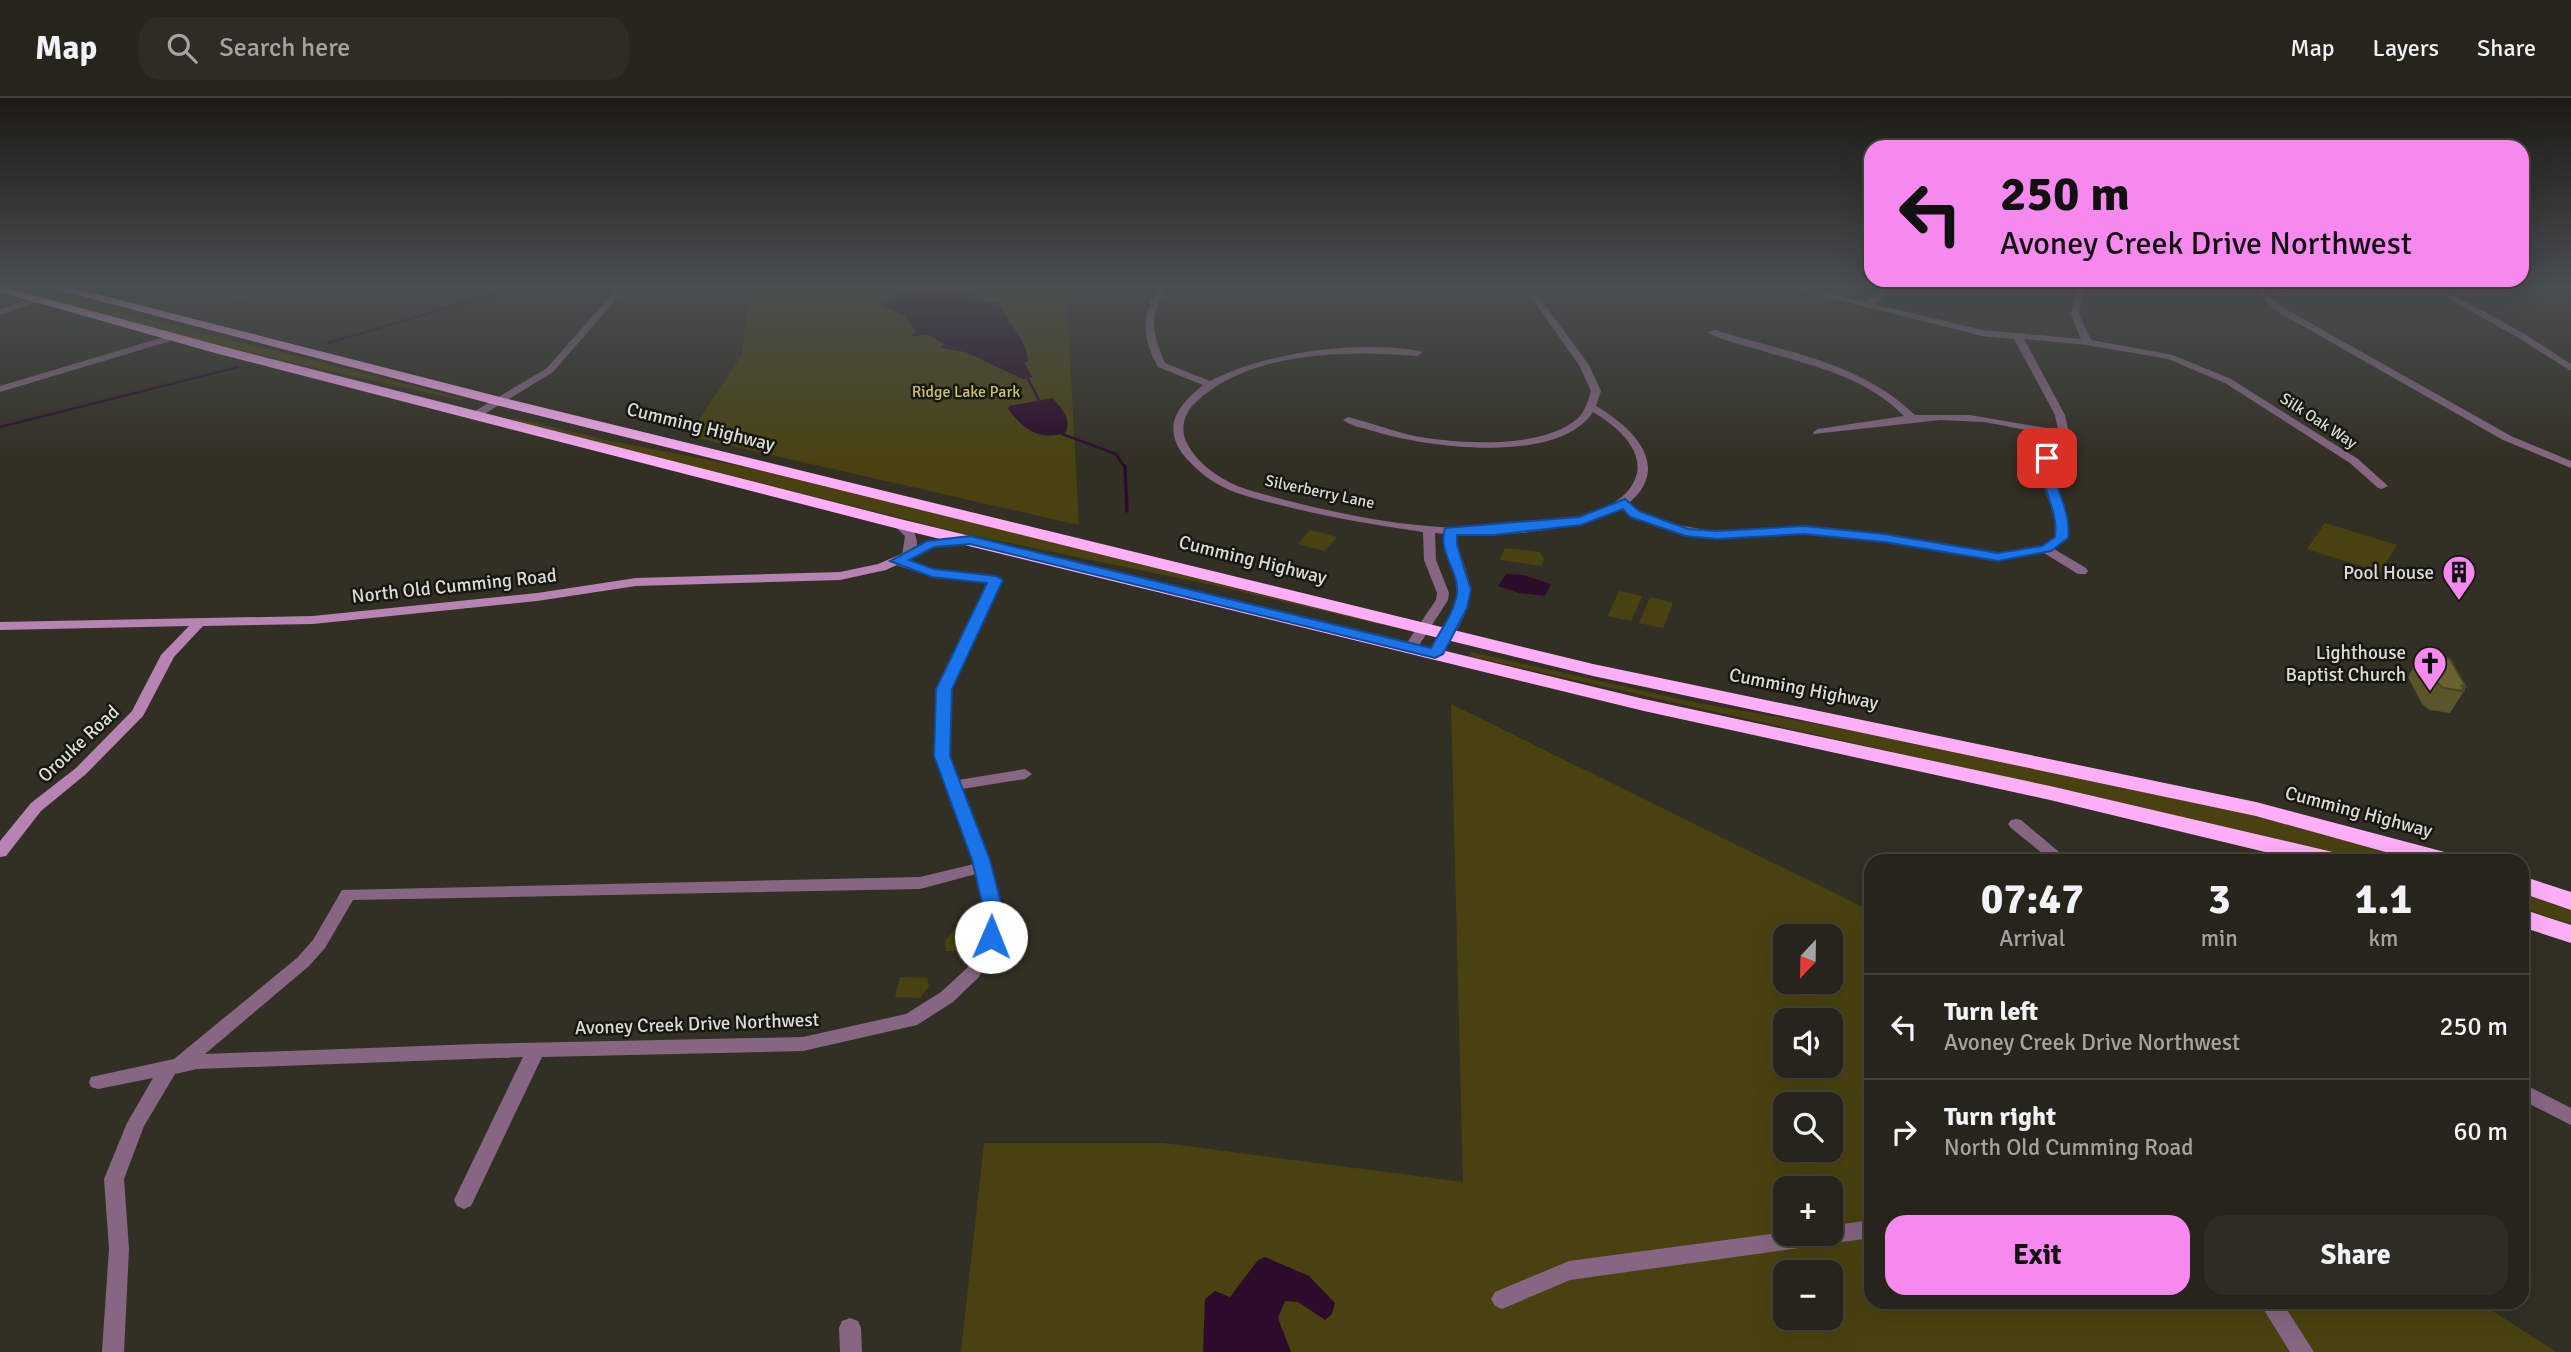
<!DOCTYPE html>
<meta charset="utf-8">
<style>
:root{--surface:#26241b;--page:#2e2c24;--text:#f1f3f6;--muted:#a4a4a3;--line:#42413a;--accent:#f689ed}
body{margin:0;font-family:Signika,sans-serif;background:var(--page);color:var(--text);height:100vh;display:flex;flex-direction:column;font-size:26px;white-space:nowrap}
*{box-sizing:border-box;margin:0}
p{font-size:23px;color:var(--muted)}
.icon{flex:none;width:38px;height:38px;fill:none;stroke:currentColor;stroke-width:2;stroke-linecap:round;stroke-linejoin:round}
.map{position:relative;flex:1;overflow:hidden}
.side{position:absolute;left:1864px;top:756px;width:665px;height:455px;display:flex;flex-direction:column;background:var(--surface);border-radius:21px;box-shadow:0 7px 28px #0002,0 0 0 2px var(--line)}
.side>*{flex:none}
.hud{position:absolute;left:1864px;top:42px;width:665px;height:147px;border-radius:21px;box-shadow:0 7px 28px #0002,0 0 0 2px var(--line);background:#f689ed;color:#111;overflow:hidden}
.needle{width:46px;rotate:202deg}
.tools{position:absolute;left:1773px;top:826px;display:grid;gap:14px}
.tools a{display:grid;place-items:center;width:70px;height:70px;border-radius:14px;background:var(--surface);box-shadow:0 7px 28px #0002,0 0 0 2px var(--line);font-size:35px}
.pin{position:absolute;display:grid;place-items:center;width:60px;height:60px;color:#fff;margin:-30px;border-radius:14px;box-shadow:0 4px 10px #0006}
.me{position:absolute;width:77px;margin:-38px;rotate:1deg;stroke-linejoin:round;filter:drop-shadow(0 0 5px #0008)}
.turn{display:flex;align-items:center;gap:24px;height:147px;padding:0 21px;font-size:32px}
.turn .icon{width:91px;height:91px;stroke-width:2.5}
.turn b{display:block;font-size:49px;line-height:60px}
.eta{display:flex;justify-content:space-evenly;align-items:center;height:119px;text-align:center}
.eta b{font-size:42px;font-weight:700;line-height:49px}
.primary-button{display:flex;gap:14px;margin-top:auto;padding:14px 21px}
.primary-button a{flex:1;height:80px;border-radius:21px;background:var(--accent);color:#111;font-size:28px;font-weight:700;line-height:80px;text-align:center}
.primary-button a+a{background:var(--page);color:var(--text)}
ul{padding:0;list-style:none}
li{display:flex;align-items:center;gap:21px;height:105px;padding:0 21px;border-top:2px solid var(--line)}
li div{flex:1}
li b{display:block;font-size:26px}
li em{font-style:normal}
header{display:flex;align-items:center;gap:42px;box-sizing:border-box;height:98px;padding:0 35px;background:var(--surface);border-bottom:2px solid var(--line)}
header strong{font-size:33px}
nav{display:flex;gap:38px;margin-inline-start:auto;font-size:24px}
.search{width:490px;height:63px;background:var(--page);display:flex;align-items:center;gap:18px;box-sizing:border-box;padding:0 24px;border-radius:21px;color:var(--muted);font-size:26px}
.map>svg:first-child{display:block}
.green{fill:#494210;fill-rule:evenodd}
.water{fill:#2c0c2a}
.lines{fill:none;stroke-linecap:round;stroke-linejoin:round}
.stream-far1{stroke:#2c0c2a;stroke-width:2.5}
.stream{stroke:#2c0c2a;stroke-width:3.5}
.street{fill:#866683;fill-rule:evenodd}
.secondary{fill:#b783b2;fill-rule:evenodd}
.highway{fill:#feaff7;fill-rule:evenodd}
.wall{fill:#5b552a}
.shaded-wall{fill:#4a4522}
.building{fill:#6a6331;stroke:#4a4522;stroke-width:2}
.route{fill:#1a73e8;stroke:#114b97;stroke-width:2}
.labels{text-anchor:middle;stroke-width:5;stroke-linejoin:round;paint-order:stroke}
.far-park-label{font-size:16px;fill:#cdc273;stroke:#181812}
.far-street-label{font-size:16px;fill:#deddd5;stroke:#181812}
.street-label{font-size:19px;fill:#deddd5;stroke:#181812}
.poi-label{font-size:19px;fill:#deddd5;stroke:#181812;text-anchor:end}
</style>
<header>
<strong>Map</strong>
<div class="search"><svg class="icon" aria-label="search" viewBox="0 0 24 24"><circle cx="10" cy="10" r="6"/><path d="M15 15l6 6"/></svg>Search here</div>
<nav><a>Map</a><a>Layers</a><a>Share</a></nav>
</header>
<div class="map">
<svg width="2571" height="1254" viewBox="0 0 2571 1254">
<rect width="100%" height="100%" fill="#323024"/>
<path class="green" d="M19,188L466,301L461,302L214,247L9,190Z
M753,188H1066L1079,427L688,338L742,257L748,201Z
M516,320L606,342L775,375L1386,523L1382,527L1222,489L961,435L510,323Z
M2325,425L2397,447L2380,474L2307,451Z
M1310,432L1337,439L1325,453L1298,446Z
M1505,450L1540,454L1544,461L1541,468L1500,462Z
M1619,493L1642,498L1631,523L1608,518Z
M1650,499L1673,505L1663,530L1639,525Z
M1471,554L1693,604L1935,647L2270,720L2428,763H2358L2273,740L1469,558Z
M1451,606L1871,813V1204H2479L2556,1254H961L984,1045H1163L1463,1084ZM1785,838H1830V884H1785ZM1785,922H1830V968H1785ZM1785,1006H1830V1052H1785ZM1785,1090H1830V1136H1785ZM1785,1174H1830V1220H1785Z
M2522,793L2571,810V826L2522,810Z
M960,825L973,828L974,831L966,853H946L945,843Z
M900,879L927,880L929,888L920,900L895,899Z"/>
<path class="water" d="M918,188H961L978,202L998,205C1007,225 1027,240 1028,263L1023,265L1033,279L1023,281L965,254L941,250L944,246L929,237L910,238L917,234L903,217L879,207Z
M1053,300C1061,311 1073,321 1065,335C1039,343 1023,331 1008,311L1009,308Z
M1506,476L1524,477L1551,486L1545,498L1519,495L1498,488Z
M1265,1159L1309,1178L1335,1205L1332,1216L1325,1222L1298,1204L1285,1203L1278,1220L1291,1254H1203L1205,1201L1215,1193L1230,1199L1258,1162Z"/>
<g class="lines">
<path class="stream-far1" d="M328,245L523,188
M1023,265L1028,274
M1028,281L1039,302
M0,329L238,269
M1062,336L1116,356L1125,370"/>
<path class="stream" d="M1125,368L1127,413"/>
<path class="street" d="M619,188H628L553,274L478,320H470V316L547,270Z
M1160,188H1168C1148,217 1152,235 1165,265L1210,283C1265,254 1359,242 1420,253L1422,255L1417,258C1347,252 1249,253 1195,305C1185,314 1180,330 1186,343C1197,368 1227,386 1252,393C1355,422 1470,445 1576,419C1601,412 1630,403 1637,375C1642,348 1613,326 1593,314C1558,368 1424,349 1373,333C1363,330 1351,328 1343,322L1348,319C1369,324 1389,332 1410,337C1453,346 1541,352 1577,321C1585,314 1588,303 1591,293L1579,267L1523,188H1531L1589,267L1601,293L1596,308C1632,329 1672,367 1630,404L1639,414L1667,425L1717,434L1804,429L1884,437L1998,455L2042,448L2055,439C2057,392 2022,384 2057,338L1984,324L1940,322L1814,336L1813,334L1818,331L1904,318C1862,276 1808,267 1753,250C1739,246 1720,242 1707,234L1715,232C1785,254 1860,264 1915,317H1970L2058,332L2055,317L2014,241L1982,238L1783,188H1798L1866,204L1888,188H1898L1874,206L1982,232L2081,241L2071,216L2076,192L2074,188H2082L2084,192L2079,216L2091,242L2173,257L2231,281L2358,361L2388,388L2382,391L2378,390L2350,365L2225,285L2168,261L2087,247L2024,241L2065,317L2069,336L2055,357L2052,369L2067,430V440L2054,451L2086,470L2088,473L2086,476H2078L2044,455L1998,463L1884,443L1804,435L1717,440L1660,430L1631,418L1623,409C1571,432 1513,439 1456,437C1458,454 1466,468 1469,484C1474,511 1453,538 1440,559L1435,560L1428,556C1442,533 1463,508 1456,479C1452,465 1445,452 1444,436L1435,435L1436,462L1449,495L1448,502L1416,552H1406L1404,549L1436,502L1437,495L1424,462L1423,434C1375,427 1327,419 1280,407C1261,402 1241,398 1223,389C1207,381 1193,369 1182,355C1162,326 1180,306 1203,287L1158,269C1142,239 1140,217 1160,188Z
M1369,188H1377L1376,198H1370Z
M2261,188H2269L2270,199L2284,210L2511,338L2571,363V370L2503,342L2278,214L2262,200Z
M2426,188H2437L2523,235L2571,266V273L2517,239Z
M37,198L41,201L40,203L0,217V211Z
M174,236L179,239L177,241L0,294V288Z
M897,422C909,426 918,435 917,448C930,442 957,434 969,442C960,448 947,446 936,449C924,452 916,461 904,460L902,457L905,438L891,425Z
M897,459L934,472L996,478L1002,482L951,591L949,658L958,682L1025,671L1032,676L1025,681L962,691L991,769L1001,813L999,839L979,879L953,904L917,927L803,953L542,959L471,1108L464,1111L457,1108L454,1102L523,959L197,971L175,976L144,1028L124,1081L129,1151L124,1254H102L109,1151L104,1081L127,1025L153,980L98,991L91,989L89,984L91,979L174,961L297,860L313,842L342,792L920,779L974,766L935,658L937,591L989,485L932,479L893,466L891,463ZM976,776L985,813L983,839L967,870L941,894L906,916L803,939L476,946L205,956L309,868L325,850L353,802L920,791Z
M2016,721L2021,722L2070,763H2052L2011,730L2008,726L2011,722Z
M2522,985L2571,1010V1027L2522,1002Z
M1871,1122V1140L1570,1182L1502,1211L1495,1208L1491,1201L1495,1194L1569,1163L1785,1134V1136H1830V1128Z
M2259,1204H2282L2314,1254H2290Z
M850,1220L858,1223L861,1230L862,1254H840L839,1230L842,1223Z"/>
<path class="secondary" d="M908,453L914,457L912,460L886,472L840,482L636,488L537,503L313,526L203,528L174,559L143,618L86,676L41,713L6,758L0,759V743L31,705L76,670L132,613L161,557L189,528L0,532V524L313,518L537,495L636,480L840,474L878,466Z"/>
<path class="highway" d="M0,188L225,249L900,421L1644,601L2050,688L2337,755L2345,757L2349,763H2303L2050,702L1644,613L891,429L215,255L0,194Z
M43,188H65L504,300L1593,566L2256,704L2456,757L2460,763H2418L2256,718L1593,578L496,307Z
M2522,778L2571,794V812L2522,795Z
M2522,811L2571,827V845L2522,829Z"/>
</g>
<path class="wall" d="M206,188H259L261,193L239,201L209,194Z
M2421,557L2466,589L2464,592V593L2450,615L2430,612L2422,606L2408,579Z"/>
<path class="shaded-wall" d="M233,188H259L261,193L239,201Z"/>
<path class="building" d="M2421,557L2450,561L2466,589L2462,588L2464,593L2443,590L2436,584Z"/>
<linearGradient id="sky" x2="0" y2="1"><stop stop-color="#1c1a14"/><stop offset="0.52" stop-color="#494e50"/><stop offset="1" stop-color="#494e50" stop-opacity="0"/></linearGradient>
<rect width="2571" height="364" fill="url(#sky)"/>
<path class="route" d="M2047,357L2053,360C2052,389 2072,412 2068,440L2051,453L1998,463L1884,444L1804,436L1717,441L1686,438L1630,419L1623,411L1581,427L1494,437H1457V447L1471,492L1467,510L1443,556L1435,560L970,446L934,449L909,462L934,471L996,478L1003,482L952,591L950,658L990,762L1003,813L997,844L991,846L981,839L984,813L972,762L934,658L936,591L987,485L932,479L890,463L927,443L970,438L1431,550C1440,533 1454,515 1457,495C1459,473 1437,453 1445,430L1579,419L1625,401L1639,413L1688,431L1717,433L1804,428L1884,436L1998,455L2042,448L2055,439C2059,411 2039,388 2041,360Z"/>
<defs>
<symbol id="building-pin" viewBox="-11 -11 22 30"><path d="M0 17L-7.5 6A9.5 9.5 0 1 1 7.5 6Z" fill="#f689ed" stroke="#181812"/><path d="M-4-6H4V6H1V3H-1V6H-4ZM-2.5-4.3h1.7v1.8h-1.7ZM.8-4.3h1.7v1.8H.8ZM-2.5-1h1.7V.8h-1.7ZM.8-1h1.7V.8H.8Z" fill="#111"/></symbol>
<symbol id="church-pin" viewBox="-11 -11 22 30"><path d="M0 17L-7.5 6A9.5 9.5 0 1 1 7.5 6Z" fill="#f689ed" stroke="#181812"/><path d="M-1.2-6h2.4v3.5h3.3v2.4h-3.3V6h-2.4V-.1h-3.3v-2.4h3.3Z" fill="#111"/></symbol>
</defs>
<g fill-rule="evenodd">
<use href="#building-pin" x="2440" y="455" width="38" height="52"/>
<use href="#church-pin" x="2411" y="546" width="38" height="52"/>
</g>
<g class="labels">
<g class="far-park-label">
<text x="966" y="299">Ridge Lake Park</text>
</g>
<g class="far-street-label">
<text transform="translate(2319 322) rotate(33)" y="6">Silk Oak Way</text>
<text transform="translate(1320 393) rotate(12)" y="6">Silverberry Lane</text>
</g>
<g class="street-label">
<text transform="translate(701 328) rotate(14)" y="7">Cumming Highway</text>
<text transform="translate(1253 461) rotate(14)" y="7">Cumming Highway</text>
<text transform="translate(454 487) rotate(-6)" y="7">North Old Cumming Road</text>
<text transform="translate(1804 590) rotate(11)" y="7">Cumming Highway</text>
<text transform="translate(78 645) rotate(-43)" y="7">Orouke Road</text>
<text transform="translate(2359 713) rotate(15)" y="7">Cumming Highway</text>
<text transform="translate(697 925) rotate(-2)" y="7">Avoney Creek Drive Northwest</text>
</g>
<g class="poi-label">
<text x="2434" y="481">Pool House</text>
<text x="2406" y="561">Lighthouse<tspan x="2406" dy="22">Baptist Church</tspan></text>
</g>
</g>
</svg>
<div class="tools">
<a><svg class="needle" viewBox="-14 -14 28 28"><path d="M0-13l5 13h-10z" fill="#e53935"/><path d="M0 13l5-13h-10z" fill="#a4a4a3"/></svg></a>
<a><svg class="icon" aria-label="sound" viewBox="0 0 24 24"><path d="M4 9h4l5-4v14l-5-4H4zM17 9q2 3 0 6"/></svg></a>
<a><svg class="icon" aria-label="search" viewBox="0 0 24 24"><circle cx="10" cy="10" r="6"/><path d="M15 15l6 6"/></svg></a>
<a>+</a>
<a>−</a>
</div>
<div class="pin" style="left:2047px;top:360px;background:#d93025"><svg class="icon" aria-label="arrive" viewBox="0 0 24 24"><path d="M6 21V4h12l-3 4 3 4H6"/></svg></div>
<svg class="me" style="left:991px;top:839px" viewBox="-20 -20 40 40"><circle r="19" fill="#fff"/><path d="M0-13L10 11 0 6-10 11z" fill="#1a73e8"/></svg>
<div class="hud">
<div class="turn"><svg class="icon" aria-label="left" viewBox="0 0 24 24"><path d="M17 20v-9H6M10 6l-5 5 5 5"/></svg><div><b>250 m</b>Avoney Creek Drive Northwest</div></div>
</div>
<section class="side">
<div class="eta">
<div><b>07:47</b><p>Arrival</p></div>
<div><b>3</b><p>min</p></div>
<div><b>1.1</b><p>km</p></div>
</div>
<ul>
<li><svg class="icon" aria-label="left" viewBox="0 0 24 24"><path d="M17 20v-9H6M10 6l-5 5 5 5"/></svg><div><b>Turn left</b><p>Avoney Creek Drive Northwest</p></div><em>250 m</em></li>
<li><svg class="icon" aria-label="right" viewBox="0 0 24 24"><path d="M7 20v-9h11M14 6l5 5-5 5"/></svg><div><b>Turn right</b><p>North Old Cumming Road</p></div><em>60 m</em></li>
</ul>
<div class="primary-button"><a>Exit</a><a>Share</a></div>
</section>
</div>
